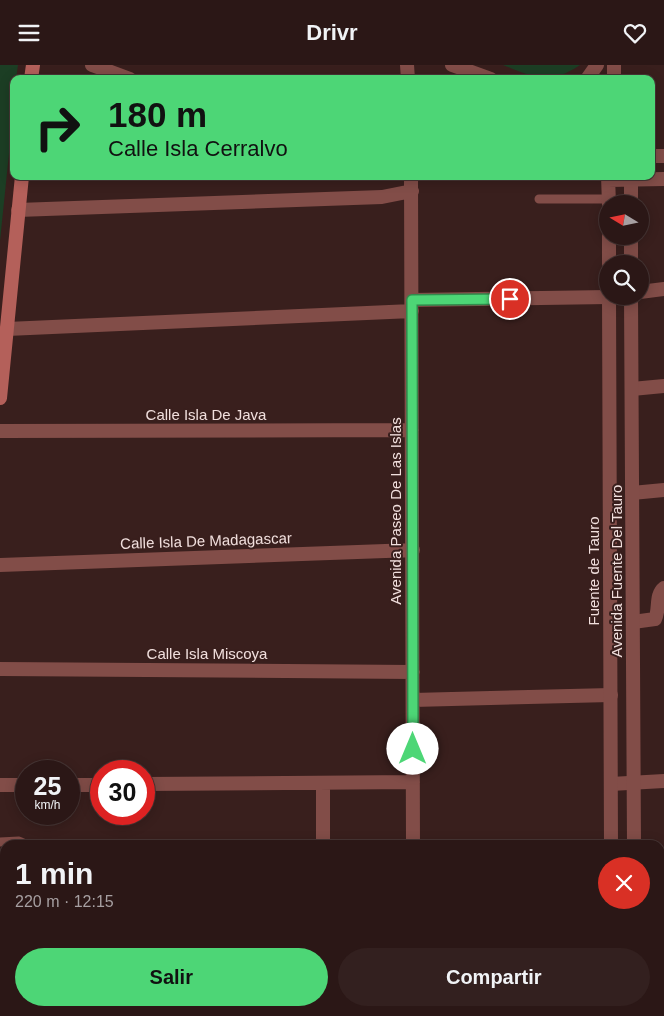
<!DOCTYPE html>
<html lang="es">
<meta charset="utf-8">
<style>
:root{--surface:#2b1716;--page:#33201f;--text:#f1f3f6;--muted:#a69fa1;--line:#473635;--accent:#4dd676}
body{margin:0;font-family:Helvetica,sans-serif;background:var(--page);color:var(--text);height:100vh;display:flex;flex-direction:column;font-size:19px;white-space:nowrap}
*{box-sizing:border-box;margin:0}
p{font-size:16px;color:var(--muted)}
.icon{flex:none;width:28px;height:28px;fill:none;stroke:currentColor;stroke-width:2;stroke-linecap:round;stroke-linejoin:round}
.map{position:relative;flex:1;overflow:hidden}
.sheet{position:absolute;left:0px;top:775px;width:665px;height:176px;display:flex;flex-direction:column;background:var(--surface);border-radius:15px 15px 0 0;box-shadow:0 2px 12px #0003,0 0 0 1px var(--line)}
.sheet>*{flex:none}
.guide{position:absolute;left:10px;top:10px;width:645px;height:105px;border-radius:10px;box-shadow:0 2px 12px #0003,0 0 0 1px var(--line);background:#4dd676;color:#111;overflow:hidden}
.needle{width:32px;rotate:280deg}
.fabs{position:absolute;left:599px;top:130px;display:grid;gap:10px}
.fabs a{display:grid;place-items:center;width:50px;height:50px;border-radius:50%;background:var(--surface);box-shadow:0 2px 12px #0003,0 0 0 1px var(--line);font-size:25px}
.speed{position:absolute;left:15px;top:695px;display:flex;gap:10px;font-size:25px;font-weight:700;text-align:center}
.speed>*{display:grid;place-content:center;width:65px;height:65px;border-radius:50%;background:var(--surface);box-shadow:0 2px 12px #0003,0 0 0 1px var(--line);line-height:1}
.speed small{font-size:12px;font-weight:400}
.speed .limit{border:8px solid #d22;background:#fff;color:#111}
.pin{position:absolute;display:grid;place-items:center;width:42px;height:42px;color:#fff;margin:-21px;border:2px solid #fff;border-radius:50%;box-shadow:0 1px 5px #0007}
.me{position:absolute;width:55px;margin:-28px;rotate:0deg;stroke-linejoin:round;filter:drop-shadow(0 0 4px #0008)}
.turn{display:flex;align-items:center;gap:18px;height:105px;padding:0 15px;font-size:22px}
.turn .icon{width:65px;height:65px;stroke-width:2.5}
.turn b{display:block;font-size:35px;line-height:42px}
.round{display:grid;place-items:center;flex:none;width:52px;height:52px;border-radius:26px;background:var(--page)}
.head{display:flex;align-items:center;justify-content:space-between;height:85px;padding:0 15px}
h1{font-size:30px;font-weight:800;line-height:38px}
.cta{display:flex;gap:10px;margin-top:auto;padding:10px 15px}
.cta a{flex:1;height:58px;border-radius:30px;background:var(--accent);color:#111;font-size:20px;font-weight:800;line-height:58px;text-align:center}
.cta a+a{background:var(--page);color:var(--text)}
header{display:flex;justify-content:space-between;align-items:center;height:65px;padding:0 15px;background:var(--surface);font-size:22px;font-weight:800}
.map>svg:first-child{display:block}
.green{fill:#1c3e24}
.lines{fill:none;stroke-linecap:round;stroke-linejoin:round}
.service{stroke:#824d48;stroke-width:9}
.minor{stroke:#824d48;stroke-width:14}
.tertiary{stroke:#824d48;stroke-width:14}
.secondary{stroke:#b4605a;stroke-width:14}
.route-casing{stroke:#328b4d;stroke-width:12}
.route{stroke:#4dd676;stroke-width:9}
.labels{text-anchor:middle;stroke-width:4;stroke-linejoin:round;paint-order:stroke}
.street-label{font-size:15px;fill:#f1dfdd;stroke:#391f1d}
</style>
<header><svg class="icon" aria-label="menu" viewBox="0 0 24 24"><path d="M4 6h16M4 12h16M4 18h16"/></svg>Drivr<svg class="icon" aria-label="heart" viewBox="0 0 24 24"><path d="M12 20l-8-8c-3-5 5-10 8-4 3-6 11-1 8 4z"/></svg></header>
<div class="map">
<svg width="664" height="951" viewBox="0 0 664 951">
<rect width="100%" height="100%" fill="#391f1d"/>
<path class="green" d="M0,0H18L16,14H14V40L0,176Z
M503,0H580C549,21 534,12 503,0Z"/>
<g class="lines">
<path class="service" d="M539,134H609
M0,777L19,776L28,780"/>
<path class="minor" d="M92,0L130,14
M407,0L408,14
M411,111L413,780
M18,145L382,132L412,126
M640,227L664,224
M412,235L609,232
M7,264L412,246
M632,324L664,321
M0,366L412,365
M632,428L664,425
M0,500L413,485
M633,557L655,554C660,544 655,530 664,523
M0,604L413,607
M413,635L611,630
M144,719L413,717
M611,719L664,716
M0,720H26
M69,720H101
M323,780V719
M660,814H664
M0,838L5,837
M660,918L664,917
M414,946V951
M322,951V946"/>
<path class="tertiary" d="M452,0L491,14
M587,14L597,0
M614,14V0
M651,91H664
M608,111L609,139
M631,111V139
M608,115L664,114
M609,171V199
M631,171V199
M609,231L611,780
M631,231L634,780
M612,946V951
M635,946V951"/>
<path class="secondary" d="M31,14L33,0
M0,333L22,111"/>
</g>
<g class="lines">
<defs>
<path id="route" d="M413,684L412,235L510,234"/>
</defs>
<use href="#route" class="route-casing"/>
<use href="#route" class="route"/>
</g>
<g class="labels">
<g class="street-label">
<text x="206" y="355">Calle Isla De Java</text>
<text transform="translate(396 446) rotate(-90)" y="5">Avenida Paseo De Las Islas</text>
<text transform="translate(206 476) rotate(-2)" y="5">Calle Isla De Madagascar</text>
<text transform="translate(594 506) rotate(-90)" y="5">Fuente de Tauro</text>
<text transform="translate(617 506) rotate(-90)" y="5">Avenida Fuente Del Tauro</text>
<text x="207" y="594">Calle Isla Miscoya</text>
</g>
</g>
</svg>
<div class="fabs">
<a><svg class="needle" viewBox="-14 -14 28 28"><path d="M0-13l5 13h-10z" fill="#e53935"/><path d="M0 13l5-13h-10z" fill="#a69fa1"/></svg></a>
<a><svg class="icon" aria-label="search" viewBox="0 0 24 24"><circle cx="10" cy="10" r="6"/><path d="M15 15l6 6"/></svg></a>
</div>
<div class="speed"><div>25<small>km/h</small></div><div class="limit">30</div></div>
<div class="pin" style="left:510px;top:234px;background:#d93025"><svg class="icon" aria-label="arrive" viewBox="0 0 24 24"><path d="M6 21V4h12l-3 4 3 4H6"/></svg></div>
<svg class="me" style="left:413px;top:684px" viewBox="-20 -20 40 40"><circle r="19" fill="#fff"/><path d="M0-13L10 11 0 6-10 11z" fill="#4dd676"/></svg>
<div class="guide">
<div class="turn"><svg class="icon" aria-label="right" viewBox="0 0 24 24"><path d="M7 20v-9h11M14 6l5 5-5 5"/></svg><div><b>180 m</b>Calle Isla Cerralvo</div></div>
</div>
<section class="sheet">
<div class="head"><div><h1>1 min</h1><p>220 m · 12:15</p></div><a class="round" style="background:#d93025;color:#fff"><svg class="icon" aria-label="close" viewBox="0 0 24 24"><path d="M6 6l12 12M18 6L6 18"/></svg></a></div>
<div class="cta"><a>Salir</a><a>Compartir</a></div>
</section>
</div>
